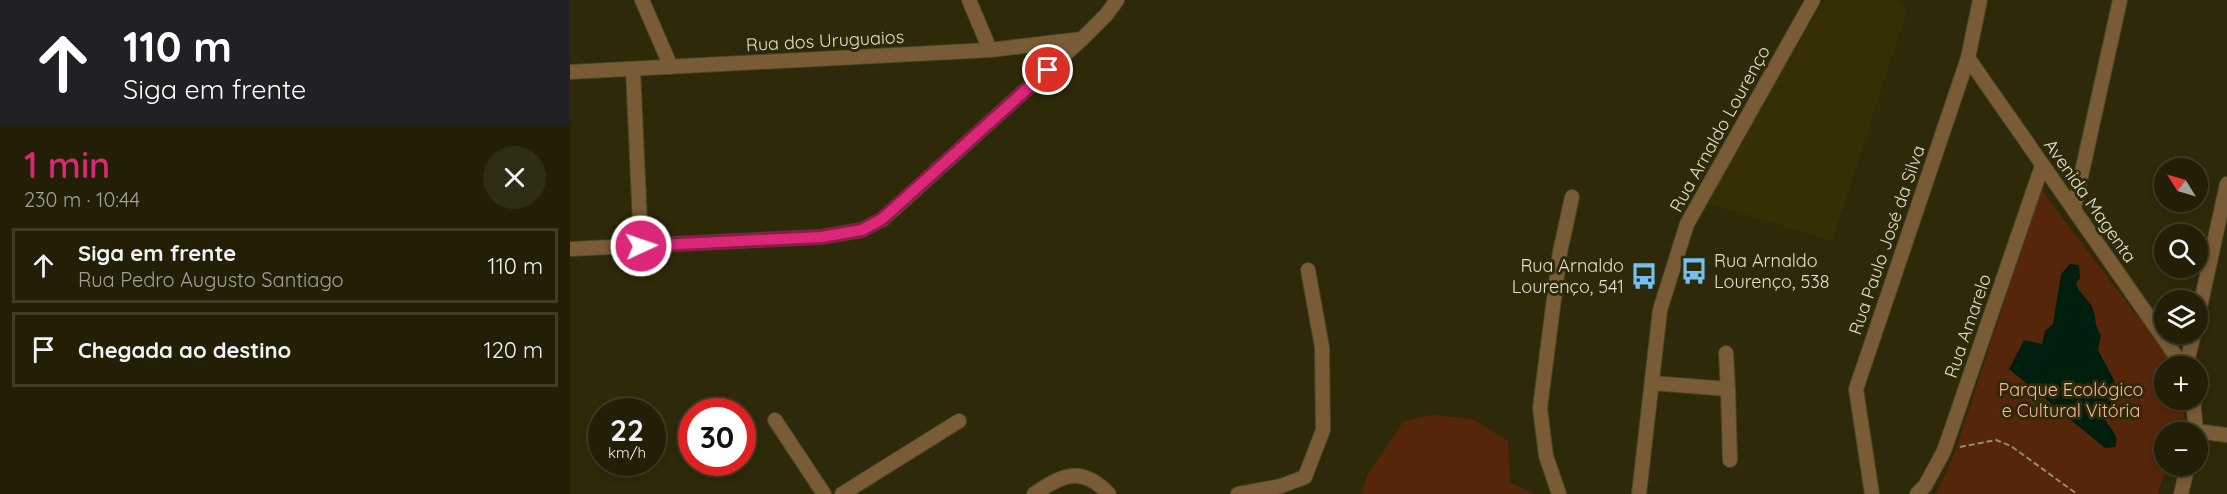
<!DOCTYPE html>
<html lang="pt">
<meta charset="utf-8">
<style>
:root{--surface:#221f06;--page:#2e2c14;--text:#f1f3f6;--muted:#a2a29b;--line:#3f3d28;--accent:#db2777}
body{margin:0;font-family:Quicksand,sans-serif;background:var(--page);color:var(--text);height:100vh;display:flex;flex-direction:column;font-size:22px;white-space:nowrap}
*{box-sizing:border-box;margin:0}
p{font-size:20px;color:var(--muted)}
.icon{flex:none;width:33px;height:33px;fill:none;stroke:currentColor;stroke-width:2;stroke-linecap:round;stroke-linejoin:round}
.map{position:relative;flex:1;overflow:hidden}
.panel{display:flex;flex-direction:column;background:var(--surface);width:570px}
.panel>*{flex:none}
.guide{background:#202124;color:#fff;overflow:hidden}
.needle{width:39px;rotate:307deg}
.fabs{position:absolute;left:1584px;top:158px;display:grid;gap:12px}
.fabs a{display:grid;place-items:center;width:54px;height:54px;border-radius:50%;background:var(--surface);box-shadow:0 3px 9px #0003,0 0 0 2px var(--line);font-size:30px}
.speed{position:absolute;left:18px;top:398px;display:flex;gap:12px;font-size:30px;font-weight:700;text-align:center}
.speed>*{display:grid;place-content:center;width:78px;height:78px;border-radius:50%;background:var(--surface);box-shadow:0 3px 9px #0003,0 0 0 2px var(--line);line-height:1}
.speed small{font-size:15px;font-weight:400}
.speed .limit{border:9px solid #d22;background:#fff;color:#111}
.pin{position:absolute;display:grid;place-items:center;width:51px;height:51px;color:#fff;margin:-26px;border:3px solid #fff;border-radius:50%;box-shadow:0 2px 6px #0007}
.me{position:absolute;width:66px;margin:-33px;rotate:87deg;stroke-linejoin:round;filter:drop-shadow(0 0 4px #0008)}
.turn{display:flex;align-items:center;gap:21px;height:126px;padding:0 24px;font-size:27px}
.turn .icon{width:78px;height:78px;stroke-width:2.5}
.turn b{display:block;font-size:42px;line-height:51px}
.round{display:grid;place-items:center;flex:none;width:63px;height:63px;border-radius:32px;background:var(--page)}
.summary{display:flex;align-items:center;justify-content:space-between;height:102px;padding:0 24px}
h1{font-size:36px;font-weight:600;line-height:45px;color:var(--accent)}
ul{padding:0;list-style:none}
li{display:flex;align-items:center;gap:18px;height:75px;margin:0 12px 9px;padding:0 12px;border:3px solid var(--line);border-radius:0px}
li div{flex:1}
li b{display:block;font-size:22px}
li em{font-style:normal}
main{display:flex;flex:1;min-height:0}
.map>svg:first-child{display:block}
.built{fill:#352f03}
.green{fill:#56260b}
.water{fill:#001e0d}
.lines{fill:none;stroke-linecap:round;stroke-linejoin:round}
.minor-casing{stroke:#4b4628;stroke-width:16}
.path{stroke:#908d74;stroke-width:2;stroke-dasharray:6 3;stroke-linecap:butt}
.minor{stroke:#795c36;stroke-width:14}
.route-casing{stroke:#8e194d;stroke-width:15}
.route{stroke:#db2777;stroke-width:10}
.labels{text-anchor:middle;stroke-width:6;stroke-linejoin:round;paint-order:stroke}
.street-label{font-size:18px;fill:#e1dfcd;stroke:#2e2908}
.poi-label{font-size:18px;fill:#e1dfcd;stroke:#2e2908;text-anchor:start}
.park-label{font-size:18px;fill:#fcb695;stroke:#2e2908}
</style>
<main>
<section class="panel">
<div class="guide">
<div class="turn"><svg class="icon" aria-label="ahead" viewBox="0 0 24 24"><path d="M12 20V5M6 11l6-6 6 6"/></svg><div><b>110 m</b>Siga em frente</div></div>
</div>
<div class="summary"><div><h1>1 min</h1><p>230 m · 10:44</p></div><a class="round"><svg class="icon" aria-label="close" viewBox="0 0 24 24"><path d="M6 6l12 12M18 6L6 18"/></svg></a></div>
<ul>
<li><svg class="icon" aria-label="ahead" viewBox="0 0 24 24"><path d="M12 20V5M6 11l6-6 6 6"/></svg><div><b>Siga em frente</b><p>Rua Pedro Augusto Santiago</p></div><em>110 m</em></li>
<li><svg class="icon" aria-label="arrive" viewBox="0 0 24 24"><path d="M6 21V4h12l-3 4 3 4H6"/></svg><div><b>Chegada ao destino</b></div><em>120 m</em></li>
</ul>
</section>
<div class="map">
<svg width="1657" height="494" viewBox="0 0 1657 494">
<rect width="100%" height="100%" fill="#2e2908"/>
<path class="built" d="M1254,0H1326L1337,11L1262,241L1133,202Z"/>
<path class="green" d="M1471,189L1567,316L1572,317L1594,349L1600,366H1594V399H1611L1615,419L1613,432H1594V465H1604L1599,475H1593L1588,494H1366L1385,452Z
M862,415L903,419L938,441L940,482L964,494H791L798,474L834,421Z"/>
<path class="water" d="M1500,264L1509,265L1510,278L1506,283C1509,295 1522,301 1524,312C1526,322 1525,326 1531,335L1528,350L1544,380L1548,396L1535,420C1541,430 1550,435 1545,447L1535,448L1439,369L1454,340L1472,344L1475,331L1483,324L1491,274Z"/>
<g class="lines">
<defs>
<path id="minor" d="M72,0L101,67
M399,0L420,50
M1398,58L1613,366
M63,69L71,246
M0,72L420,50L512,39
M1504,208L1550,0
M0,249L251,237L292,230L313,219L512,39L537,14L547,0
M1628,316L1657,184
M1156,353L1158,389
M1616,366L1624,333
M1082,383L1158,389L1160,460
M1623,399L1626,432
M205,420L254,494
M1626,431L1657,435
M272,494L389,421
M464,494C492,475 511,465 539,494
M668,494L711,486L735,477L753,430L752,347L738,270
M989,494L976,456L970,408L990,252L1002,197
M1069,494L1090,310L1117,224L1243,0
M1302,494L1286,389L1398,58L1410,0
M1347,494L1355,486L1374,451L1472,166
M1611,494L1618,465"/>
</defs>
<use href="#minor" class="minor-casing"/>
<path class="path" d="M1390,447L1426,440L1441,446L1507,494"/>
<use href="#minor" class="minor"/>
</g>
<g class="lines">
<defs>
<path id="route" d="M71,246L251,237L292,230L312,219L478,70"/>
</defs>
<use href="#route" class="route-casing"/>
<use href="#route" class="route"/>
</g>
<defs>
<symbol id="bus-bare" viewBox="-9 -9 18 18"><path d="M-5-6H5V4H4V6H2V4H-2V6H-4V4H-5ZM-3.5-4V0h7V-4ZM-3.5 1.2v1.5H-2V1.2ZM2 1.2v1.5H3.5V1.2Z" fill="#72c1f5" stroke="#2e2908" stroke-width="2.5" paint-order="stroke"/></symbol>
</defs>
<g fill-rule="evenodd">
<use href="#bus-bare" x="1105" y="252" width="38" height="38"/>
<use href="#bus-bare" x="1055" y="257" width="38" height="38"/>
</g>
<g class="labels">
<g class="street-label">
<text transform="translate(255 41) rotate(-3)" y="6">Rua dos Uruguaios</text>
<text transform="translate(1150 129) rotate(-61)" y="6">Rua Arnaldo Lourenço</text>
<text transform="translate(1520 201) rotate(55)" y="6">Avenida Magenta</text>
<text transform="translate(1317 240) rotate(-71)" y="6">Rua Paulo José da Silva</text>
<text transform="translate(1398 326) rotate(-71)" y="6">Rua Amarelo</text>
</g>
<g class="poi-label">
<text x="1144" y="267">Rua Arnaldo<tspan x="1144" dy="21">Lourenço, 538</tspan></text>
<text x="1054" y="272" text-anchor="end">Rua Arnaldo<tspan x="1054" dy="21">Lourenço, 541</tspan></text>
</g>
<g class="park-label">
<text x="1501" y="396">Parque Ecológico<tspan x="1501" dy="21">e Cultural Vitória</tspan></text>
</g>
</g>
</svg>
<div class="fabs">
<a><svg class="needle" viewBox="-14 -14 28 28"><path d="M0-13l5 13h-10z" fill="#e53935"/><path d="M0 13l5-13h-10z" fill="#a2a29b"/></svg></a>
<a><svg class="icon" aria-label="search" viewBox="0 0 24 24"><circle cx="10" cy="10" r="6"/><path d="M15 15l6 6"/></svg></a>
<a><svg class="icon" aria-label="layers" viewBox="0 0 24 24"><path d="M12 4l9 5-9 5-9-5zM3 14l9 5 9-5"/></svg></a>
<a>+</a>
<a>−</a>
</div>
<div class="speed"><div>22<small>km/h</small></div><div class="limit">30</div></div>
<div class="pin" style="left:478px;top:70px;background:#d93025"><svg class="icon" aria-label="arrive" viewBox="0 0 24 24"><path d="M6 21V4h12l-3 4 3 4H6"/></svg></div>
<svg class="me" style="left:71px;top:246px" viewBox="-20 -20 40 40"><circle r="17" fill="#db2777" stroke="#fff" stroke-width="3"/><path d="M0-11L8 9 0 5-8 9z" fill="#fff"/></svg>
</div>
</main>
